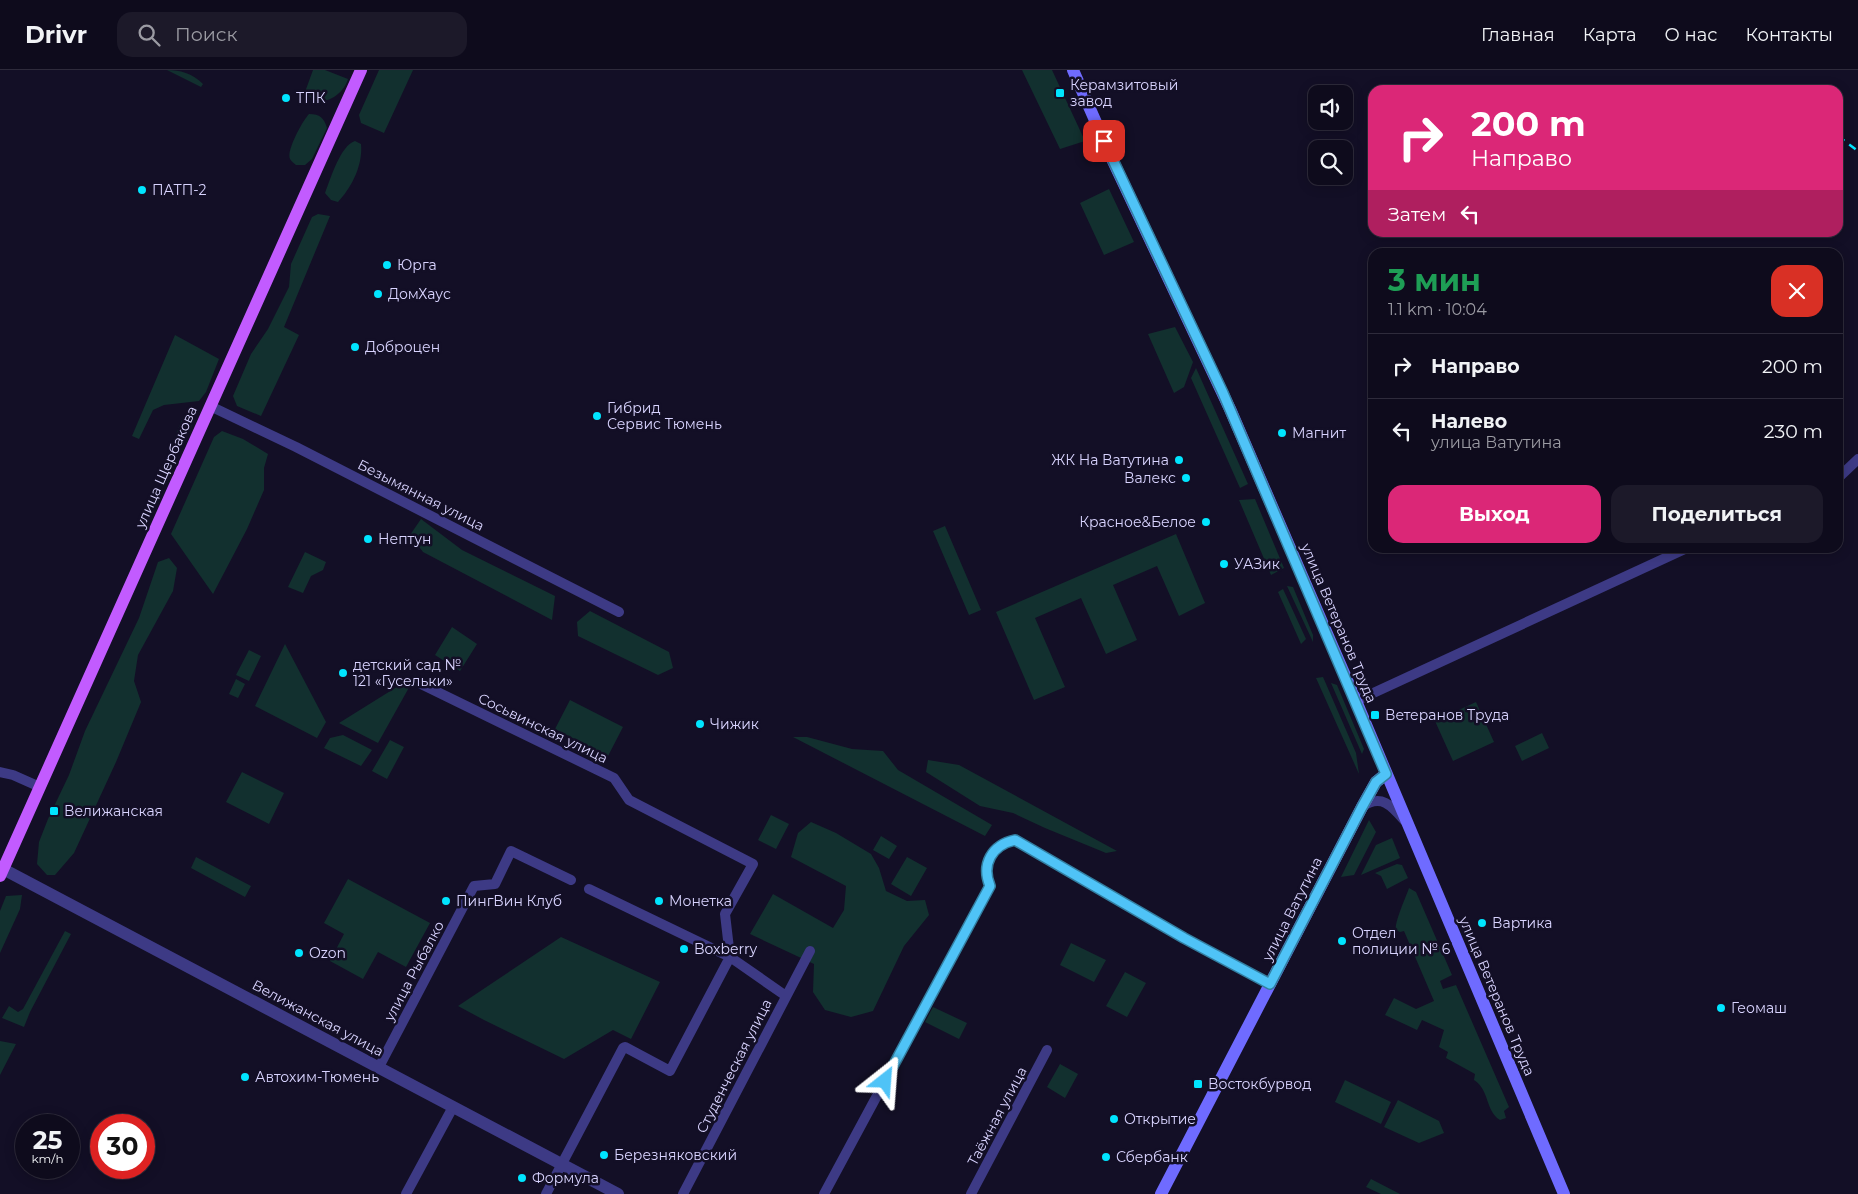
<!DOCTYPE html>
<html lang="ru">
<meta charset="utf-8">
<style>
:root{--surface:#0e0b1c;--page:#1c1929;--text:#f1f3f6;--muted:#9b9ba3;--line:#2e2b3b;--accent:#db2777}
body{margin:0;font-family:Montserrat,sans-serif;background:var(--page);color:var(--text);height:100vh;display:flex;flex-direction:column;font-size:19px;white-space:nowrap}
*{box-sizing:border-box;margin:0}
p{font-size:16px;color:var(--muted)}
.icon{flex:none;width:28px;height:28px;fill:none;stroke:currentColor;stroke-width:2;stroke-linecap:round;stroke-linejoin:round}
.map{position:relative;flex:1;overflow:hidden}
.panel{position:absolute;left:1368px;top:178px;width:475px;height:305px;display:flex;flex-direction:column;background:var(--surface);border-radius:15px;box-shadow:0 2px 12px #0003,0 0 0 1px var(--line)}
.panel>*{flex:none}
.top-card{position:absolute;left:1368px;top:15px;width:475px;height:152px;border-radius:15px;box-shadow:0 2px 12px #0003,0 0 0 1px var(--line);background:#db2777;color:#fff;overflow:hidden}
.controls{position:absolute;left:1308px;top:15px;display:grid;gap:10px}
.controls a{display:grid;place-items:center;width:45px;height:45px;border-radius:10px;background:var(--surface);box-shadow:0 2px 12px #0003,0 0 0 1px var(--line);font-size:25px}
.speed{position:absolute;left:15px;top:1044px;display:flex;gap:10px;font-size:25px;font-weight:700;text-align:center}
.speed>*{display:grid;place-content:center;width:65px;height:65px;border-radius:50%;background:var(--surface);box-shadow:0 2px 12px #0003,0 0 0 1px var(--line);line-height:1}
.speed small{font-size:12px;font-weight:400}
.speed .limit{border:8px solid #d22;background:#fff;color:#111}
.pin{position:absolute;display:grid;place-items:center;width:42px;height:42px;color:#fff;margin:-21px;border-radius:10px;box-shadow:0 2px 8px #0006}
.me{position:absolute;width:55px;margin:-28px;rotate:28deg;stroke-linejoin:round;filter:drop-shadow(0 0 4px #0008)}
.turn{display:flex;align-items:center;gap:18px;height:105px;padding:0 20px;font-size:22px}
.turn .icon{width:65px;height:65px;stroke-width:2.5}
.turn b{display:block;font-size:35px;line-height:42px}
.then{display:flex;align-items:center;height:48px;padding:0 20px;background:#0003;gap:10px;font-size:19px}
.round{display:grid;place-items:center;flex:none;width:52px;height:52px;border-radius:15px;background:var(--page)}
.head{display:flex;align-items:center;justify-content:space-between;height:85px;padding:0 20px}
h1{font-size:30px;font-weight:700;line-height:38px;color:#1e9e55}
.primary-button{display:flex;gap:10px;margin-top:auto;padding:10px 20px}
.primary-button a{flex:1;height:58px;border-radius:15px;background:var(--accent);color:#fff;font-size:20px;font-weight:700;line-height:58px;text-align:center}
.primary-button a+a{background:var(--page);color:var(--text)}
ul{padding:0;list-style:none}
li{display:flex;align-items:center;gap:15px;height:65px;padding:0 20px;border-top:1px solid var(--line)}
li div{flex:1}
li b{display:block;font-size:19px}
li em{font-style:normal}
header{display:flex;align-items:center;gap:30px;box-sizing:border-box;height:70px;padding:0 25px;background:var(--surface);border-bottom:1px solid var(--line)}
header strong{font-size:24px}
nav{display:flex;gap:28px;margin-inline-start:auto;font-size:18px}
.search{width:350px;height:45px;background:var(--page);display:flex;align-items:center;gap:12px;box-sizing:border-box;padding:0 18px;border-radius:15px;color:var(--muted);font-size:19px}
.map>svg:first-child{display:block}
.green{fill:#12302f}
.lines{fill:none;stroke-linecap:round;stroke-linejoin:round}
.minor{stroke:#3d3a85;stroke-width:10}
.tertiary{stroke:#3d3a85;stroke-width:12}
.secondary{stroke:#6f6bff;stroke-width:12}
.primary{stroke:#c25bff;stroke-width:12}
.rail{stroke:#00e5ff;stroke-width:2.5;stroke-dasharray:8 6;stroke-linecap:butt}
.route-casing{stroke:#337fa1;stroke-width:12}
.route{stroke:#4fc3f7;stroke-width:9}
.poi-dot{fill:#00e5ff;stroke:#130f26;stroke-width:2}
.labels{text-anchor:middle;stroke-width:5;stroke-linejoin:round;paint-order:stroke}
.poi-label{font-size:14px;fill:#d9d4ff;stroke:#130f26;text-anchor:start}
.street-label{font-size:14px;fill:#d9d4ff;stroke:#130f26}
</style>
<header>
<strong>Drivr</strong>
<div class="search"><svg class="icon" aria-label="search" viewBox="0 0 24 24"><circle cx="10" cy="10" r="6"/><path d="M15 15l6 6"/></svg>Поиск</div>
<nav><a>Главная</a><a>Карта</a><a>О нас</a><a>Контакты</a></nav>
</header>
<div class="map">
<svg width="1858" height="1124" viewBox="0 0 1858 1124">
<rect width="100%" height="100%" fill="#130f26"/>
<path class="green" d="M167,0C180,0 192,3 203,14L201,17Z
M313,0H325L348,9C342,28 318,40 305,22Z
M379,0H413L384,63L361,53L359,45Z
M1022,0H1052L1085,71L1060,79Z
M309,44C320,44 324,48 327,58L312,89L305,95H296C294,93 292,92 290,89C286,81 303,50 309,44Z
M355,71L361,74C363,95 352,117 338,132L331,130L325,123C331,108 340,76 355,71Z
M1109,119L1134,172L1104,185L1080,133Z
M318,144L330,146L284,257L299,265L261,346L237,336L233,326L251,284L268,259L289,217L291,194L312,147Z
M1175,257L1193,292L1184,317L1174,323L1148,264Z
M175,265L219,289L206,322L199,331L164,335L153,340L139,369L132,366Z
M1196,298L1248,414L1240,418L1191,308Z
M187,345L190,346L194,351L190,361L168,390L166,388L183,347Z
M222,361L243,369L268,384L264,398V420L247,459L213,524L171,464L214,367Z
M1255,429L1284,498L1271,505L1239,430Z
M421,449L462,480L555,526L552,550L423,482L410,465Z
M945,456L981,540L969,545L933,461Z
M1176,464L1205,533L1179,546L1157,496L1113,515L1137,570L1106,584L1081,528L1035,548L1065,617L1034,630L996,542Z
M305,482L326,492L323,500L311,506L303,523L288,517Z
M169,488L177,498L173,521L138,585L134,611L141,632L116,692L74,783L55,805H47L37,794L39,772L48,749L69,705L85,661L139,548L158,492Z
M1287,516L1293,517L1313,565V572Z
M1283,519L1306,569L1301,574L1278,522Z
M590,541L669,582L673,598L658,605L578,566L577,552Z
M452,557L477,574L460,601L435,585Z
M285,574L326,652L317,668L255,636Z
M249,580L261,586L249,611L236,605Z
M416,605L378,673L339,653Z
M1323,607L1356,683L1359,704L1316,608Z
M236,609L245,614L238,628L229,624Z
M1331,613L1337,615L1364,679L1362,684Z
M570,630L623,657L608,686L555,659Z
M1476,632L1494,672L1453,691L1435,651Z
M1542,663L1549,678L1522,691L1515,676Z
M343,665L372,680L361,696L324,678L330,668Z
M793,667H807L852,679L883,681L898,700L992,755L985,766Z
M390,670L404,677L387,709L372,701Z
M928,690L959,695L1117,781L1106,783L1045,758L1013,743L980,736L926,702Z
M242,702L284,723L269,754L226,732Z
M771,745L789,754L776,779L758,770Z
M1369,750L1376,762L1354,805L1341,807Z
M811,752L836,763L871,784L879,798L886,821L907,831L925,830L929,845L904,876L873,941L851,947L825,940L813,922L814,894L750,864L773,824L833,858L844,840L846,816L791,787L798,763Z
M881,766L897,776L889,789L873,780Z
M1392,768L1400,788L1361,805L1376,775Z
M196,787L251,816L245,827L191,798Z
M907,787L927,798L911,826L891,814Z
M1397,794L1402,795L1408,808L1387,819L1381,806L1375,803Z
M348,809L430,853L406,897L378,882L363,909L330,891L344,864L324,853Z
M1409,818L1416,822L1452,905L1440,911L1443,919L1456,915L1509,1037L1504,1041L1506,1048L1500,1050C1485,1041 1490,1020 1474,1010L1475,1004L1446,988L1448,982L1439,977L1444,960L1422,950L1417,960L1385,945L1394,928L1416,939L1434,931L1404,861L1400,862L1396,860C1394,853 1406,827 1409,818Z
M22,825L20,839L0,883V841L6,826Z
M65,861L71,864L30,942L24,957L2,948L9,936L18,942L23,939Z
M561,867L660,912L631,969L613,960L564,989L484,950L458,936Z
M1071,873L1106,890L1094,912L1060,895Z
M1125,902L1146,913L1127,947L1106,936Z
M933,937L967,953L959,969L925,952Z
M0,971L16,974L0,1005Z
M1060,994L1078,1004L1065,1028L1047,1017Z
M1345,1010L1391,1032L1381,1054L1335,1032Z
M1398,1030L1439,1051L1444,1063L1419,1073L1384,1057Z
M1371,1109L1400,1124H1381L1366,1117Z"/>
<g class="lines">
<path class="minor" d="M210,336L296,377L619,542
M1838,408L1858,389
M419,613L614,708L629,730L753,794L725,844L730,887L670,1001L625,977L623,978L546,1124
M1356,631L1687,478
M0,702L13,705L40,717
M1362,737C1381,723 1392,736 1404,750
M589,819L730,887L786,926
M379,997L474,816L495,814L511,781L571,810
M406,1124L453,1037
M683,1124L810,881
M824,1124L990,816C981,795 992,774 1015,770L1184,868L1270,914
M971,1124L1047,980"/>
<path class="tertiary" d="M3,799L618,1124"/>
<path class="secondary" d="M1073,0L1112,89L1230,339L1356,631L1564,1124
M1161,1124L1362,737L1376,712L1386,704"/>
<path class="primary" d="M0,806L361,0"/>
<path class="rail" d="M1838,66L1858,81"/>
</g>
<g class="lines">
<defs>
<path id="route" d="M885,1011L990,816C981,794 992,775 1015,770L1184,868L1270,914L1362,737L1376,712L1386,704L1223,323L1104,71"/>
</defs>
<use href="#route" class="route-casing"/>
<use href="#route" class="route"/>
</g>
<g class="poi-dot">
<rect x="1055" y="18" width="10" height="10" rx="2.5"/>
<circle cx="286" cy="28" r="5"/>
<circle cx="142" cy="120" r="5"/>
<circle cx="387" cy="195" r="5"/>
<circle cx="378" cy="224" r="5"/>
<circle cx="355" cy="277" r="5"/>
<circle cx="597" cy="346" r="5"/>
<circle cx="1282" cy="363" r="5"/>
<circle cx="1179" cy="390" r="5"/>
<circle cx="1186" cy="408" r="5"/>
<circle cx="1206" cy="452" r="5"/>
<circle cx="368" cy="469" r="5"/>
<circle cx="1224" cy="494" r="5"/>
<circle cx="343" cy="603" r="5"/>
<rect x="1370" y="640" width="10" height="10" rx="2.5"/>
<circle cx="700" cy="654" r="5"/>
<rect x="49" y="736" width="10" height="10" rx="2.5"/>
<circle cx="446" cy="831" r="5"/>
<circle cx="659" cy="831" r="5"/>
<circle cx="1482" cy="853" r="5"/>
<circle cx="1342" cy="871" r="5"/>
<circle cx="684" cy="879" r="5"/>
<circle cx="299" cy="883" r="5"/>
<circle cx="1721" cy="938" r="5"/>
<circle cx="245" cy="1007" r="5"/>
<rect x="1193" y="1009" width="10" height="10" rx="2.5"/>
<circle cx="1114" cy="1049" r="5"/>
<circle cx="604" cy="1085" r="5"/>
<circle cx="1106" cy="1087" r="5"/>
<circle cx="522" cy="1108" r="5"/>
</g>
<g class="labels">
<g class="poi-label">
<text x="1070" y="20">Керамзитовый<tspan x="1070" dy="16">завод</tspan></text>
<text x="296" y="33">ТПК</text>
<text x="152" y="125">ПАТП-2</text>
<text x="397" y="200">Юрга</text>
<text x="388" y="229">ДомХаус</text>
<text x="365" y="282">Доброцен</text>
<text x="607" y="343">Гибрид<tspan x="607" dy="16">Сервис Тюмень</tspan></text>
<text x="1292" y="368">Магнит</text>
<text x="1169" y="395" text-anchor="end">ЖК На Ватутина</text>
<text x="1176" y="413" text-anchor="end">Валекс</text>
<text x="1196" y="457" text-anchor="end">Красное&amp;Белое</text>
<text x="378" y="474">Нептун</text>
<text x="1234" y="499">УАЗик</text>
<text x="353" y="600">детский сад №<tspan x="353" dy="16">121 «Гусельки»</tspan></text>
<text x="1385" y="650">Ветеранов Труда</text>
<text x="710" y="659">Чижик</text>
<text x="64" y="746">Велижанская</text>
<text x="456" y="836">ПингВин Клуб</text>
<text x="669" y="836">Монетка</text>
<text x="1492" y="858">Вартика</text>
<text x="1352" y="868">Отдел<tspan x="1352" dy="16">полиции № 6</tspan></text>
<text x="694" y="884">Boxberry</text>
<text x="309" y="888">Ozon</text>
<text x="1731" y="943">Геомаш</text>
<text x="255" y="1012">Автохим-Тюмень</text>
<text x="1208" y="1019">Востокбурвод</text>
<text x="1124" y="1054">Открытие</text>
<text x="614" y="1090">Березняковский</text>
<text x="1116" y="1092">Сбербанк</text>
<text x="532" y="1113">Формула</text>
</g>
<g class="street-label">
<text transform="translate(166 397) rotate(-66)" y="5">улица Щербакова</text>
<text transform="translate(421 425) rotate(27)" y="5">Безымянная улица</text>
<text transform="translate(1339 553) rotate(67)" y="5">улица Ветеранов Труда</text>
<text transform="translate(543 658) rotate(26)" y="5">Сосьвинская улица</text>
<text transform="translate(1292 839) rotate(-63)" y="5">улица Ватутина</text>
<text transform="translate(414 901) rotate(-62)" y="5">улица Рыбалко</text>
<text transform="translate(1497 926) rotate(67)" y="5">улица Ветеранов Труда</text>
<text transform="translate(318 948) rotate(28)" y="5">Велижанская улица</text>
<text transform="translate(734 996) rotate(-63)" y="5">Студенческая улица</text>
<text transform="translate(997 1046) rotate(-62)" y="5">Таёжная улица</text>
</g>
</g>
</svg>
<div class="controls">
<a><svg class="icon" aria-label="sound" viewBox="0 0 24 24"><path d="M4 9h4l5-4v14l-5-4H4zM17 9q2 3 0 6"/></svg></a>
<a><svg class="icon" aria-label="search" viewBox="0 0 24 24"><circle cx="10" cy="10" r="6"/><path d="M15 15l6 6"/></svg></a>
</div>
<div class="speed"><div>25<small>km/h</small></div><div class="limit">30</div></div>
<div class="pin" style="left:1104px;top:71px;background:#d93025"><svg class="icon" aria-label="arrive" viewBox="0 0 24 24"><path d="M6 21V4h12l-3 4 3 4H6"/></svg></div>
<svg class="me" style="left:885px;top:1011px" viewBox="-20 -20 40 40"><path d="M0-17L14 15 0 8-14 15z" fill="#4fc3f7" stroke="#fff" stroke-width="4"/></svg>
<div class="top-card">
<div class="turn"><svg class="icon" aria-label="right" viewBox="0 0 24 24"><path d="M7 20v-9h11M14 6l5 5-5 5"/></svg><div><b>200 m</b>Направо</div></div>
<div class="then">Затем<svg class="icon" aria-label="left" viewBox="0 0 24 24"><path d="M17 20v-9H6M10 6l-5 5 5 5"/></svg></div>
</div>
<section class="panel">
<div class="head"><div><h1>3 мин</h1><p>1.1 km · 10:04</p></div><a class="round" style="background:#d93025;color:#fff"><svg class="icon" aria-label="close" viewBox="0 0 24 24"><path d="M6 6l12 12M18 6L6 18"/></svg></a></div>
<ul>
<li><svg class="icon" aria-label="right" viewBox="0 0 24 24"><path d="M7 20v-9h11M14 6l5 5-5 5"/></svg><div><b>Направо</b></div><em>200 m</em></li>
<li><svg class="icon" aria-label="left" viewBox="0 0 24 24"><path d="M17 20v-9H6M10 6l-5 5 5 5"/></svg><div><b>Налево</b><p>улица Ватутина</p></div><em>230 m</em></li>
</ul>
<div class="primary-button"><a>Выход</a><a>Поделиться</a></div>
</section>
</div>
